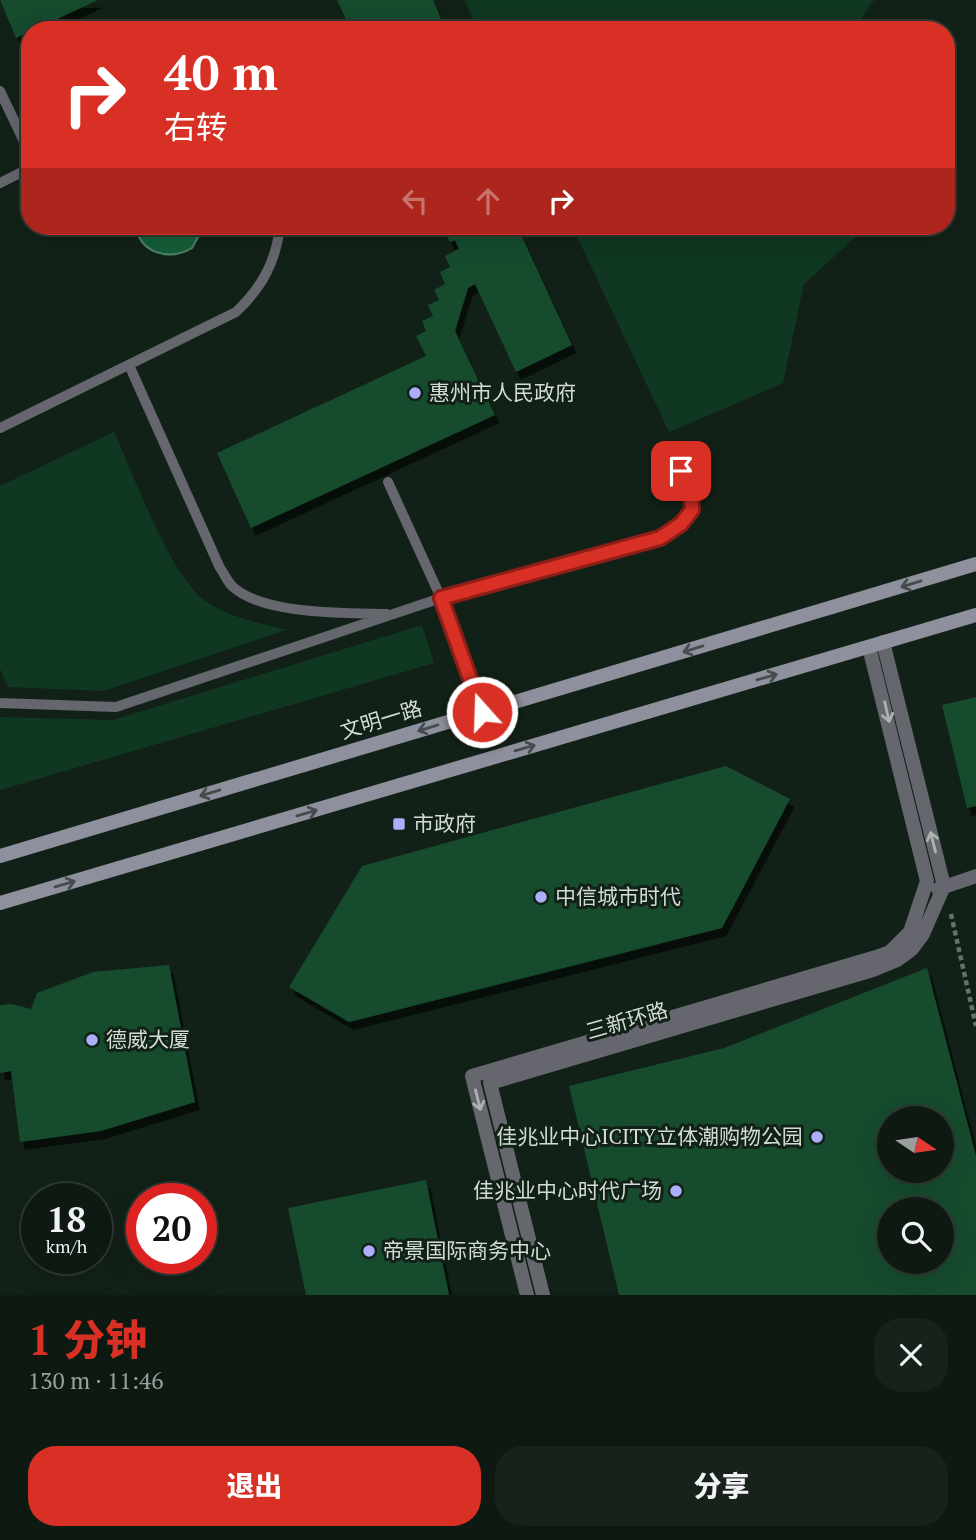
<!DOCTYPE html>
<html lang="zh">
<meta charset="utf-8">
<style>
:root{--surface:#0e1911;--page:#17221a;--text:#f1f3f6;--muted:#9ba09f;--line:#2e3831;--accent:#d93025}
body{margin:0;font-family:"PT Serif","Noto Sans SC",serif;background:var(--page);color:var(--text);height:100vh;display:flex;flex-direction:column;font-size:26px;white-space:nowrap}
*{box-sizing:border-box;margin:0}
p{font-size:23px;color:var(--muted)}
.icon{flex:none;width:38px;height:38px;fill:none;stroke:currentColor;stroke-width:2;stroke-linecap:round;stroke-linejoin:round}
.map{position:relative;height:1295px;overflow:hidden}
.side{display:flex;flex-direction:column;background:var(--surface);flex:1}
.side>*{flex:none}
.top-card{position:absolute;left:21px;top:21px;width:934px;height:214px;border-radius:28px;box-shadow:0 7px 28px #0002,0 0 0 2px var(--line);background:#d93025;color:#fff;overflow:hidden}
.needle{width:46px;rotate:103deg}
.tools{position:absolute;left:877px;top:1106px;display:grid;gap:14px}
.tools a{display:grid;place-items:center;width:77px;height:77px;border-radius:50%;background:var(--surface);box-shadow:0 7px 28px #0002,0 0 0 2px var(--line);font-size:35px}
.speed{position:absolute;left:21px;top:1183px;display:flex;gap:14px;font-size:35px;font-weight:700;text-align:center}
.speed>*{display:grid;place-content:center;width:91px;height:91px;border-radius:50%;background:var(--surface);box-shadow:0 7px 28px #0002,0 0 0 2px var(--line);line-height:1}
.speed small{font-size:18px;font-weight:400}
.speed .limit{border:10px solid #d22;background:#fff;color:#111}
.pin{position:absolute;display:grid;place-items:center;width:60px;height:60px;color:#fff;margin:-30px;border-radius:14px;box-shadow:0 4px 10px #0006}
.me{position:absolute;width:77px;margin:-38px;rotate:340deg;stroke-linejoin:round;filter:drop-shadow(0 0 5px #0008)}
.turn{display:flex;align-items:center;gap:24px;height:147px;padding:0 28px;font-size:32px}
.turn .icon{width:91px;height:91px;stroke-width:2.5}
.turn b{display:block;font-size:49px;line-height:60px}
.lanes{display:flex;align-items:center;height:66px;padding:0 28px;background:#0003;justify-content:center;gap:35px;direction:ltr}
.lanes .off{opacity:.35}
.round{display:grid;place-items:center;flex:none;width:74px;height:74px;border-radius:28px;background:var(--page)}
.head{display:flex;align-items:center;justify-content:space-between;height:119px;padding:0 28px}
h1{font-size:42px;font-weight:800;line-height:52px;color:var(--accent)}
.button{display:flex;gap:14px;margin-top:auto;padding:14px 28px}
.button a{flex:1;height:80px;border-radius:28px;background:var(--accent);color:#fff;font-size:28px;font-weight:800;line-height:80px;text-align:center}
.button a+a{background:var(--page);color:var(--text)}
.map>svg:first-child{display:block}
.green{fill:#103721}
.water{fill:#155e38;stroke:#4e8467;stroke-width:2}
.building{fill:#164b2e;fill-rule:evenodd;filter:url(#shadow)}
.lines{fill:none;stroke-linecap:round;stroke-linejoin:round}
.path{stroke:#657269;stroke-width:4.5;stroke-dasharray:5 3.5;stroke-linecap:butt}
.service{stroke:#65666e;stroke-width:10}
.minor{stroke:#65666e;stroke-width:14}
.secondary{stroke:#8f909d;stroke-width:14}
.oneway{stroke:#444d4d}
.oneway2{stroke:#acb3b1}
.route-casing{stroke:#8d1f18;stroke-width:18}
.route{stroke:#d93025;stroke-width:12}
.poi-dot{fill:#abaffb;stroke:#122117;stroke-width:2.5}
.labels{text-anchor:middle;stroke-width:6;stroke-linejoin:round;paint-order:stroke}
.poi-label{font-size:21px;fill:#d2dcd5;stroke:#122117;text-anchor:start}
.street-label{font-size:21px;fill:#d2dcd5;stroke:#122117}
</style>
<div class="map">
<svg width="976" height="1295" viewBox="0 0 976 1295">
<defs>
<filter id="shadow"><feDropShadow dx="4.5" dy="8" stdDeviation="0" flood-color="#0009"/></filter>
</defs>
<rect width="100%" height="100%" fill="#122117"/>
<path class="green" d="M464,0H874L853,30H479Z
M572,226H858L860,233L804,284L783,383L669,432Z
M114,432C134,475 171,581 210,604C232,618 261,623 286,630L104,691L8,687L0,669V486Z
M422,625L434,663L0,790V717L113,720Z"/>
<path class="water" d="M136,226H204L192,248C170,261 140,254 136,226Z"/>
<path class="building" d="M0,0H98L16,38Z
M337,0H433L446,30H351Z
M442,226H517L572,345L516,372L475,284L468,288L455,331L495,415L251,528L217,453L426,356L416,336L426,331L422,321L433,316L428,305L439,300L434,290L445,284L440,272L450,267L445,256L459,249L455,240L450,242Z
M976,697V806L967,808L942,705Z
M726,766L790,799L722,928L349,1022L289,987L362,866Z
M169,965L195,1102L101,1131L20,1142L11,1071L0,1073V1005L11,1004L31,1009L37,993L93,972Z
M927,968L976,1156V1295H619L569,1086L724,1048ZM889,1118H942V1171H889ZM889,1209H942V1262H889Z
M426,1180L449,1295H306L288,1208Z"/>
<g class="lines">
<path class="path" d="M951,914L976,1026"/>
<path class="service" d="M0,91L30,154
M0,183L30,168
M129,365L220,568C224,573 227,581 232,586C262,615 347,613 387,614
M0,428L236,312C262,287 276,262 280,226
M388,482L441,598L482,712
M0,703L116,707L441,598L660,538L681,524L692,511L691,495L671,448"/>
<path class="minor" d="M938,889L976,876
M527,1295L472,1076L876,957L890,952L910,932L927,881L869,647
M543,1295L490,1083L873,970L897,960L912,949L923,934L944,886L883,642"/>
<path class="secondary" d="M0,856L976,564
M0,903L976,615"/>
</g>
<defs><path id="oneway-shaft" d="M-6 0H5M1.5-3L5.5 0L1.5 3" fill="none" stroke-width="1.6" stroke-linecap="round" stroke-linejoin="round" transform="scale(1.75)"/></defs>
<g class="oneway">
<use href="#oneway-shaft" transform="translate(911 584) rotate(163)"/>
<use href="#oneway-shaft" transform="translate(693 649) rotate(163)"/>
<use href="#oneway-shaft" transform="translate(767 677) rotate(-16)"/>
<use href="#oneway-shaft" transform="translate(428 728) rotate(163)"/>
<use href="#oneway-shaft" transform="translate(525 748) rotate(-16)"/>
<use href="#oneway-shaft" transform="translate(210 793) rotate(163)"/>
<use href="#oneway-shaft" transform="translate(307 813) rotate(-16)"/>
<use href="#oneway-shaft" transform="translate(65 884) rotate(-16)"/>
</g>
<g class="oneway2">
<use href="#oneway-shaft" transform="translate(887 712) rotate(77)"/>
<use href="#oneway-shaft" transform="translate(933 842) rotate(-104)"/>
<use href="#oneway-shaft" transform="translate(478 1100) rotate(76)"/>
</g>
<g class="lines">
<defs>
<path id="route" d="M482,712L441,598L660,538L681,524L692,510L691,495L681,471"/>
</defs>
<use href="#route" class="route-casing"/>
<use href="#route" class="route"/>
</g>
<g class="poi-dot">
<circle cx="415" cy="393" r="7"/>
<rect x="392" y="817" width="14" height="14" rx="3.5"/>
<circle cx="541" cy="897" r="7"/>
<circle cx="92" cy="1040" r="7"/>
<circle cx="817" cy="1137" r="7"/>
<circle cx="676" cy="1191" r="7"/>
<circle cx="369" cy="1251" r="7"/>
</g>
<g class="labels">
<g class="poi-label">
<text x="429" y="400">惠州市人民政府</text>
<text x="413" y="831">市政府</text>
<text x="555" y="904">中信城市时代</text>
<text x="106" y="1047">德威大厦</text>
<text x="803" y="1144" text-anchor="end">佳兆业中心ICITY立体潮购物公园</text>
<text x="662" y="1198" text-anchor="end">佳兆业中心时代广场</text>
<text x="383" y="1258">帝景国际商务中心</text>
</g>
<g class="street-label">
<text transform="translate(381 720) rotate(-17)" y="7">文明一路</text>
<text transform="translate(627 1021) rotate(-16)" y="7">三新环路</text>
</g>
</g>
</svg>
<div class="tools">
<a><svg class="needle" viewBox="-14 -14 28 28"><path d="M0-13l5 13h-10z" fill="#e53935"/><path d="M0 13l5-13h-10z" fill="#9ba09f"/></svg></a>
<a><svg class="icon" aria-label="search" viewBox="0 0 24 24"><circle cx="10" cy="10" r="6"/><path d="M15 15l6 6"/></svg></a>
</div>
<div class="speed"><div>18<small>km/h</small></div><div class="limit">20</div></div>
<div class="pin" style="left:681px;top:471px;background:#d93025"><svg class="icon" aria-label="arrive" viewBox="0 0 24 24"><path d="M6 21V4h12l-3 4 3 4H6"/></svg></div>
<svg class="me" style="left:482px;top:712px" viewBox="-20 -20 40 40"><circle r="17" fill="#d93025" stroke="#fff" stroke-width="3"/><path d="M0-11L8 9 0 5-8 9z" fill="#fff"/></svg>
<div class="top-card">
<div class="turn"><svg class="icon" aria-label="right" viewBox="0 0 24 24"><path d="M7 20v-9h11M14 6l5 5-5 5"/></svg><div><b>40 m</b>右转</div></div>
<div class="lanes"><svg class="icon off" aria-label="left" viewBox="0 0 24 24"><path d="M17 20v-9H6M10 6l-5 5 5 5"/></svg><svg class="icon off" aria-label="ahead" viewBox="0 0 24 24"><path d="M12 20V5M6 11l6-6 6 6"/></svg><svg class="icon" aria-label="right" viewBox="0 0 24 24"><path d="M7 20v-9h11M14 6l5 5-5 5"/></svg></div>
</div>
</div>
<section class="side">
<div class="head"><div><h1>1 分钟</h1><p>130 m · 11:46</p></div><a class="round"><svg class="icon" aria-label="close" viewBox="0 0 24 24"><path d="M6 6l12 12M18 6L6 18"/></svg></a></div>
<div class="button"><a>退出</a><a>分享</a></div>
</section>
